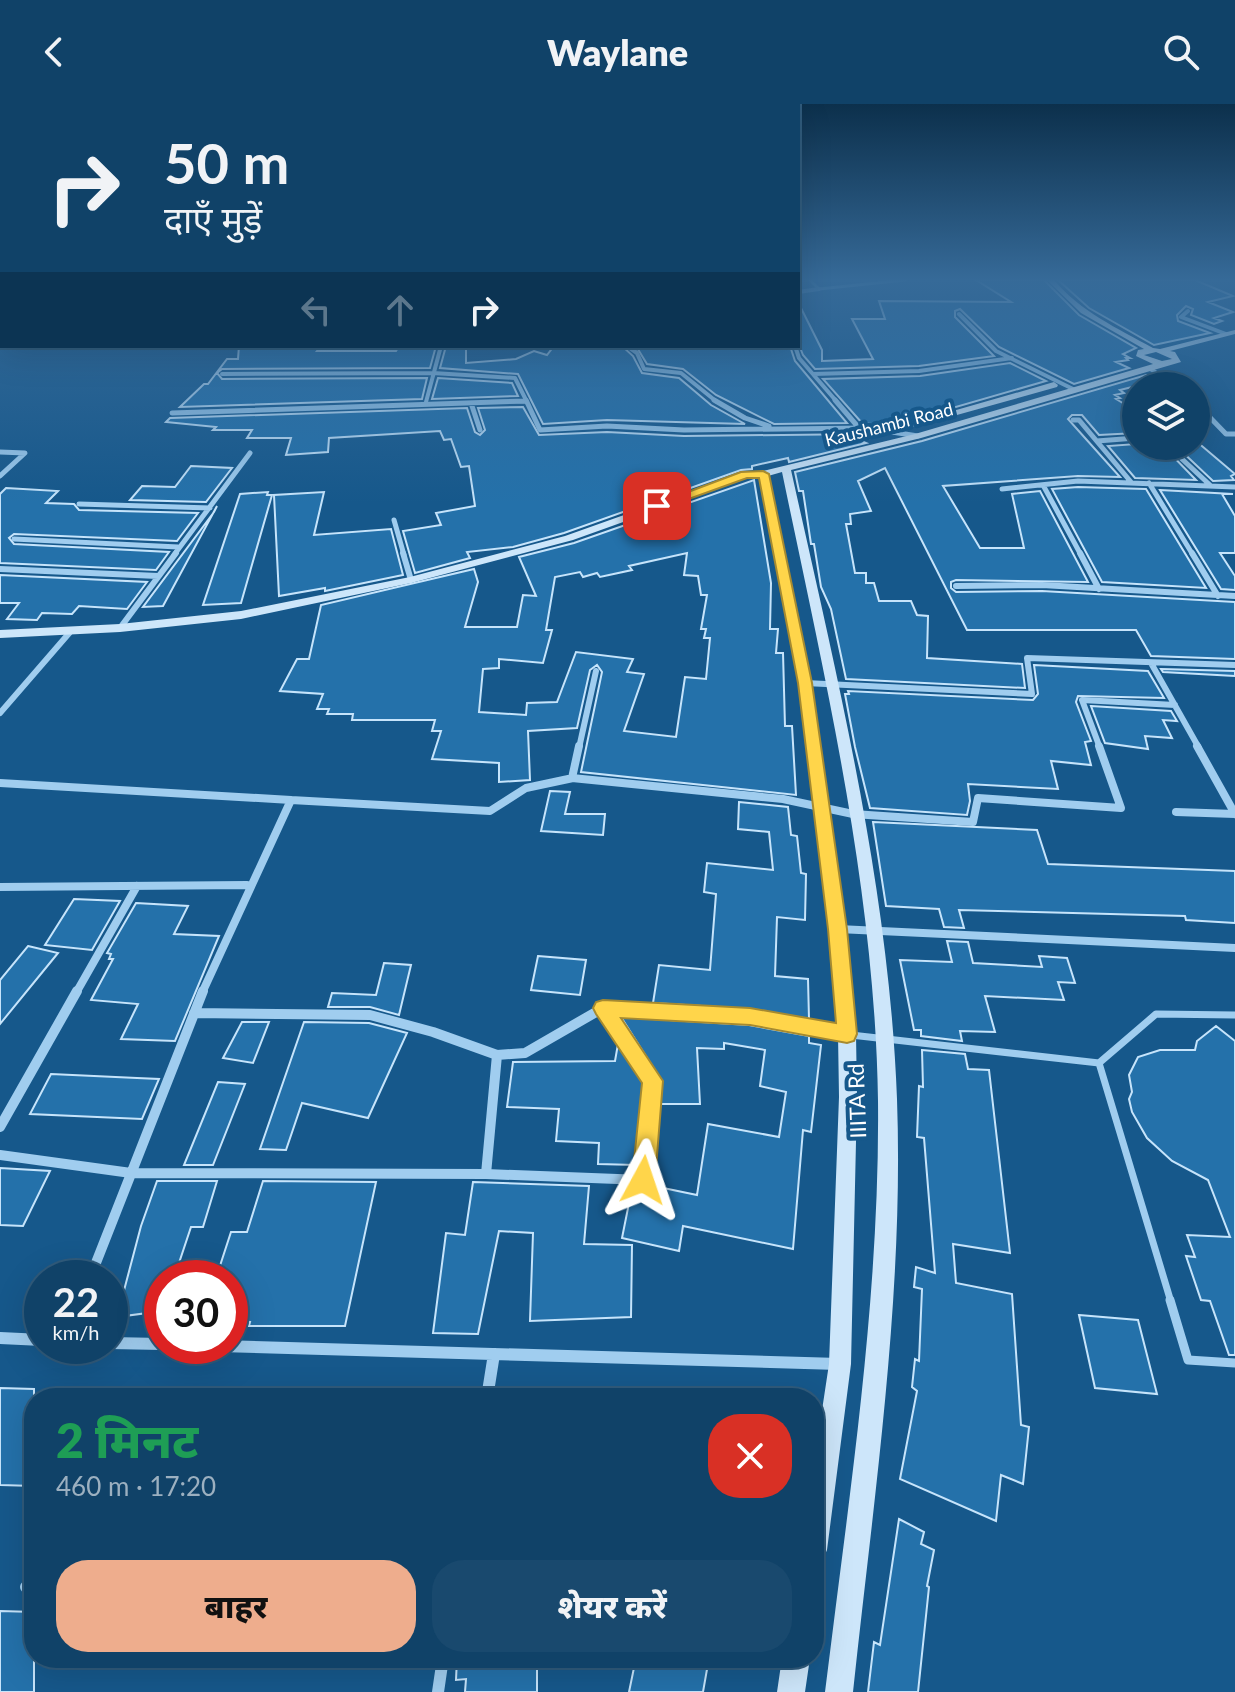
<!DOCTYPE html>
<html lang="hi">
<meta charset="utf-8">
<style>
:root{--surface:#104268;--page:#19496e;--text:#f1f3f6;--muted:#9cb0c0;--line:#305b7c;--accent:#eead8d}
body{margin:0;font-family:Lato,"Noto Sans Devanagari",sans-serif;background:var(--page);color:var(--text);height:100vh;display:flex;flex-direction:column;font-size:30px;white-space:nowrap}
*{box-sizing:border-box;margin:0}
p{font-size:26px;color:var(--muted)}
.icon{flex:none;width:44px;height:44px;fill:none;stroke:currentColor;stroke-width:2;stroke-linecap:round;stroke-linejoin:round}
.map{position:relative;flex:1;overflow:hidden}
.drawer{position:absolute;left:24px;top:1284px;width:800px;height:280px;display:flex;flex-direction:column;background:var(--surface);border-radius:32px;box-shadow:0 8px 32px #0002,0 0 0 2px var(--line)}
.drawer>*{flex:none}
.hud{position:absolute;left:0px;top:0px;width:800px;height:244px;box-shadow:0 8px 32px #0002,0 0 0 2px var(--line);background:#104268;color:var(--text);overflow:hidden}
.fabs{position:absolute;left:1122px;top:268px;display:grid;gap:16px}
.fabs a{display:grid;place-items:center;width:88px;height:88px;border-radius:50%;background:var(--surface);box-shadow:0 8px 32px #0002,0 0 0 2px var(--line);font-size:40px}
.speed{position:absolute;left:24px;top:1156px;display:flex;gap:16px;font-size:40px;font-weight:700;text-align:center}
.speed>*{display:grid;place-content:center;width:104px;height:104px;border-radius:50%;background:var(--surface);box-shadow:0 8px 32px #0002,0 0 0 2px var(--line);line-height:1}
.speed small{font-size:20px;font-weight:400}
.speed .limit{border:12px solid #d22;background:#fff;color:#111}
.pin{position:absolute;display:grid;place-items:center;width:68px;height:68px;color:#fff;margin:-34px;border-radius:16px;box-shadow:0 4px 12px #0006}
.me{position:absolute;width:88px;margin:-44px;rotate:5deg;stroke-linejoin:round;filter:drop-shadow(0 0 6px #0008)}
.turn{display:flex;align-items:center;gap:28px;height:168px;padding:0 32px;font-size:36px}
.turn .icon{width:104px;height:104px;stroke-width:2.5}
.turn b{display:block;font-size:56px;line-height:68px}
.lanes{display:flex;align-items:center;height:76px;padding:0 32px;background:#0003;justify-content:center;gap:40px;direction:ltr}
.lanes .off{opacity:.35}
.round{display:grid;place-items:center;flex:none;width:84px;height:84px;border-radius:32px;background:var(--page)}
.headline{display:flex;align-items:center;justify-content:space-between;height:136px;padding:0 32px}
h1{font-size:48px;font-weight:800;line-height:60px;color:#1e9e55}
.cta{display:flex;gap:16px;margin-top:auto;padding:16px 32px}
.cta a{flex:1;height:92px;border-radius:32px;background:var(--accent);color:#111;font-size:32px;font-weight:800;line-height:92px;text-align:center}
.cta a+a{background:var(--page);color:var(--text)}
header{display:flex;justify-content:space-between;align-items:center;height:104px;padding:0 32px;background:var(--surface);font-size:36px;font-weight:800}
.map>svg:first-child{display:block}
.building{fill:#2471aa;stroke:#c6e4fb;stroke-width:2;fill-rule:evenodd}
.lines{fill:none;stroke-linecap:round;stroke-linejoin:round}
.lane-far2{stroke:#a0cdef;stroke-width:3}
.lane-far1{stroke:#a0cdef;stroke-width:7}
.lane{stroke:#a0cdef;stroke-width:9}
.street-far5{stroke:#a0cdef;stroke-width:4}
.street-far4{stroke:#a0cdef;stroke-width:5}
.street-far3{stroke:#a0cdef;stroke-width:6}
.street-far2{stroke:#a0cdef;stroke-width:8}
.street-far1{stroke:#a0cdef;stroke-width:10}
.street{stroke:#a0cdef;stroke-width:12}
.secondary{fill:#cde6fa;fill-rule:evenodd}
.route{fill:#ffd54a;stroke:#a68a30;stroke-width:2}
.labels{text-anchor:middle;stroke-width:8;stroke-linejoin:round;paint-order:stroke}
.far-street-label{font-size:18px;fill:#fff;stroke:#16588b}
.street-label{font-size:22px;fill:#fff;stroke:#16588b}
</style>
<header><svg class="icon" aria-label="back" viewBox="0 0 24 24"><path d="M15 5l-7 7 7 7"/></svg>Waylane<svg class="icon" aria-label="search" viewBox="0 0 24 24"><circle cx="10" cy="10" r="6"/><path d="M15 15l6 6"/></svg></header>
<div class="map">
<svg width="1235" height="1588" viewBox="0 0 1235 1588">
<rect width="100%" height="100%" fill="#16588b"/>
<path class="building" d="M976,176H1044L1079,211L1136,244L1123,250L1130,254H1126L1128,256L1116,258L1129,264L1074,280L999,243L960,205L955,207V213L994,252L919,262L815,265L803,251L798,238V198L822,246V257L873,255L852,215H885L879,197L1011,198Z
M1058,176H1195L1233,192L1208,198L1233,208L1214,214L1222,217L1214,220L1191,211L1193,205L1186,202L1177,211L1178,217L1210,229L1154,241L1089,204Z
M239,242H321L317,247H396L399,242H436L430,264L222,265L217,269L222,275L427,274L422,295L180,303L204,280H208L227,255H238Z
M446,242H466V259L516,255L534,247L547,251L554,242H622L633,252L642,269L679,274L711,301L745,320L607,316L543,320L518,270L440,264Z
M636,242H790L795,257L847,319L774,320L716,291L683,265L647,260Z
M1010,259L1046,277L890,322L862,319L823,275L920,272Z
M1146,271L1164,280L1136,282L1120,286L1124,289L1115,291L1120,294L1116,295L1136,307V329L1099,331L1082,311H1072L1068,315L1120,373L1078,372L943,382L980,444H1024L1012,390L1040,387L1088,478L956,476L951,478V484L956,488L1042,487L1235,498V555L1151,552L1136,526H967L885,364L858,377L871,407L850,410L851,420H846L855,469H866V479H874L879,497H911L917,511L928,512L927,554L1022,560L1025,584L846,575L831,505L821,483L814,440H811L803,387H799L795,368L922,337Z
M438,274L512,279L518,292L432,295Z
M523,303L539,331L607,328L684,332L864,330L856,335L866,339L789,358L788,354L752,362V365L741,366L564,429L513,443L467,448L470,454L415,469L403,427L441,421L436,409L475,402L469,362L461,363L451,335L444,336L440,327L329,334L328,348L286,351L291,334H247L252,326H213L216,323L166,318L170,314L467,304L475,328L480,331L485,326L478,304Z
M1196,337L1235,370L1231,372L1234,376L1213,377L1176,342L1196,344Z
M1136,340V342H1163L1196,376L1135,374L1108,342Z
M191,362L232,364L206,398L130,396L142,382L175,383Z
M754,376L771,479L770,525H778L776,549H783L785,622H792L796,691L581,668L602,568L597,561L590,566L577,624L528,627L530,676L499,678V659L432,655L441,627H432L435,616H352L353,610H327L329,605H317L323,590L280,587L297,555H309L321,501L474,465L478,478L465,523H517L523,491L536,492L519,453L574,439ZM687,449L684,471L698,472L701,491H707L701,525H706L704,534H710L706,575L685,573L676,633L624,627L644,570L627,568L633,555L576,548L557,598L527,599L526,611L479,608L483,565L499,564V555L543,559L552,526H546L555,473L580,468L583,473L597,469L600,473L609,471L632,466L629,462Z
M1078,383L1146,385L1206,484L1102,478L1052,385Z
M6,384L58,387L46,399L74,400L79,406L198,409L177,437L14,430L9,434L14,440L169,448L156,466L0,459V390Z
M1160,386L1233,390H1222L1235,412V449H1220L1235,472V486L1221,485Z
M268,388L267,391H272L241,499L203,501L240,390Z
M324,388L314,431L391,425L403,471L325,487V484L279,492L274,391Z
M217,402L163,502L143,503L214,408Z
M0,471L147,478L127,505L79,502L72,510L42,509L37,516L7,515L19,499H0Z
M1034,561L1148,567L1164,594L1078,592L1076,598L1091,637L1085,638L1091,661L1051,657L1058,685L968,680L970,697L967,711L870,704L855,643L845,590H849L848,587L1033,596L1038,590Z
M1161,565L1235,567V572L1163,568Z
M1091,602L1171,607L1177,617L1163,616L1172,634L1145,632L1148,645L1105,639Z
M550,687L570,688L565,710H605L603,731L541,727Z
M739,698L788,703L791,731L797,732L801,769L806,770L805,816L777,813L775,872L808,875L809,915L750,905L653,899L659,861L710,866L716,790L704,788L707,759L773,766L769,728L738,725Z
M873,718L1037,726L1048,760L1235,767V819L1186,816L1185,812L959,806L964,824L944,823L939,805L886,802Z
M74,795L120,797L92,846L45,841Z
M136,799L188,802L174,830L219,832L175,937L121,935L138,900L91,896L113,855H109L111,850L107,849Z
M947,837L968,838L973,859L1042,863L1039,852L1067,854L1075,879L1058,878L1064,896L985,892L995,928L960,927L962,937L921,932V926H914L900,856L952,858Z
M28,842L58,849L0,920V876Z
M538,852L586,856L580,891L531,886Z
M384,859L411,861L399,911L370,903H328L332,889L376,891Z
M621,913L749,921L809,932V939L821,941L811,1028L803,1026L793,1145L683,1122L679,1147L622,1134L632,1084L649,1081L697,1091L708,1020L779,1033L786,988L760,982L765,946L724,939V945L697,944L700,1000H658L659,973Z
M242,918H269L253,959L223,954Z
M304,918L369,919L407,929L368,1014L302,999L286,1046L260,1045Z
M1216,922L1235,937V1251H1229L1210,1197L1201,1196L1186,1152L1195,1153L1187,1131L1230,1133L1208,1076L1172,1057L1147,1034L1132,1008L1129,995L1132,988L1129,971L1138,953L1160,946H1195L1197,937Z
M618,940L644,979L636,1061L598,1060L599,1039L556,1037L559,1005L507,1003L513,958L615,957Z
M922,946L965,950L968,965L989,966L1010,1149L953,1140L956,1179L1012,1190L1021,1321L1029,1323L1023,1380L1001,1371L996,1417L900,1375L917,1287L912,1283L915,1255L919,1257L922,1185L914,1183L916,1163L935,1169L924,1034L917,1033L919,982L923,983Z
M51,970L137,974L159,975L142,1015L30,1010Z
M218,978L245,980L213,1061H184Z
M0,1064L50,1067L23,1122L0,1121Z
M157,1077H217L203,1123H191L174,1174H162V1207L117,1213L141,1122Z
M263,1077L376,1078L345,1222H249L250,1218L230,1217V1174H216L231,1128H247Z
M473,1078L589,1082L584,1140L632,1141L631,1213L530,1217L533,1129L499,1127L478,1230L433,1229L446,1129L465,1131Z
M1079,1211L1138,1216L1157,1290L1095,1284Z
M0,1284L34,1285V1382L0,1381Z
M899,1415L924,1428L921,1440L934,1446L927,1482L929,1483L918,1588H868L874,1538L880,1541Z
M0,1507L34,1508V1588H0Z
M457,1554H537V1588H465L466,1575L456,1576Z
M636,1554H709L703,1588H629Z"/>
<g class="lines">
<path class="lane-far2" d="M810,176L819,185L905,176"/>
<path class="lane-far1" d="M851,931L1099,959L1156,910L1235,911
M1099,959L1171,1198"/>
<path class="lane" d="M1170,1196L1188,1256L1235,1259"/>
<path class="street-far5" d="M798,188L819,185
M1188,207L1181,213L1226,230
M959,210L996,247L1075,286
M627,242L637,249L644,265L681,269L717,298
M795,242L799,254L837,298
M1149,264L1176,282
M222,270L433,269L515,274L527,298
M813,270L919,267L1012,254
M426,298L441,242
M490,298L526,297"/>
<path class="street-far4" d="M526,296L540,326L607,322L684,326L866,324L918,332
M714,296L745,314L769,322
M835,296L859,324
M471,299L480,326
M1196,299L1226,330H1235
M172,309L526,297
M1073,316H1079L1131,378
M1097,337L1136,334
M1168,342L1211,382
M0,348L25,349L0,372
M1149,379L1193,451
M1043,381L1081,451
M1002,385L1078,377L1235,383
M79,400L210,404
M394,416L404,451
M14,435L178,443
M174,451L250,349"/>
<path class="street-far3" d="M403,449L411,476
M1080,449L1099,485
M1192,449L1218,492
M0,465L158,472
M956,482L1042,481L1235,492
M120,524L176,449
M1151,559L1199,644
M805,579L1032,590L1027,554L1235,561
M0,609L71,527
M579,644L596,567
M1100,644L1082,596L1175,601"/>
<path class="street-far2" d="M579,642L572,674L783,695L853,710L973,718L978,694L1121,704L1099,642
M1197,642L1235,710
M0,679L291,696
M1176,708L1235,710
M0,783L247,781
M838,825L1235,844
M76,889L137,782
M202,889L291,696L490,707L526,684L573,674"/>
<path class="street-far1" d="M194,909L370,911L433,928L497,951L525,949L603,904L750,913L846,930
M497,951L486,1070L643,1076L652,977L603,904
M0,1023L77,887
M0,1051L131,1069L486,1070
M90,1174L203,887"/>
<path class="street" d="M0,1234L42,1236
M110,1239L162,1240
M220,1242L839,1260
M487,1294L494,1250
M26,1483H34
M438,1588L443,1554"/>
<path class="secondary" d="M1047,176H1054C1081,208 1117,224 1153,244L1160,245L1235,226V230L1170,247L1175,248L1181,258L921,334L791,366C837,573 889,782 897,995C904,1193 874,1391 853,1588H825C849,1392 880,1195 878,997C875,785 825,575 782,368L768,372L811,579L846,825L856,930L857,993L851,1260L827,1446L823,1455L814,1459V1359L829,1260L839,993L838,930L830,825L799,579L759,373L746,374L573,436L411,479L241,515L120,528L0,534V526L120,520L241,507L410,473L565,432L742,369L763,367L915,330L1153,260L1136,252L1138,246L1144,245L1081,209ZM1156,248L1172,255L1162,257L1144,251Z
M1054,278L1058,281L1057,283L867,336L859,334Z
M782,1554H810L805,1588H777Z"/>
</g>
<linearGradient id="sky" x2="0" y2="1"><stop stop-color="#0c304c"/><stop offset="0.44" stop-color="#366a98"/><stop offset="1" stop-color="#366a98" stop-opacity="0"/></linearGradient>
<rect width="1235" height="399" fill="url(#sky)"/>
<path class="route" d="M763,367L769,370L812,579L847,825L857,930L854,937L847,939L750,921L621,914L663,977L655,1076L652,1084L643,1087L635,1084L632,1076L642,979L596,910L593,904L596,898L603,896L750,904L836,919L828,825L798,579L759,374H747L661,405L651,402L741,368Z"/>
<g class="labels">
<g class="far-street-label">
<text transform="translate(889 321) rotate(-14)" y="6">Kaushambi Road</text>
</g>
<g class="street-label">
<text transform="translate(857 997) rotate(-92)" y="8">IIITA Rd</text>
</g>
</g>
</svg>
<div class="fabs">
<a><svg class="icon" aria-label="layers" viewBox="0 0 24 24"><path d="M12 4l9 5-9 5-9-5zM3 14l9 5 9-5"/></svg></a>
</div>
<div class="speed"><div>22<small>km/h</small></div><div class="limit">30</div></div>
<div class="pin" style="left:657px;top:402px;background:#d93025"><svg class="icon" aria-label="arrive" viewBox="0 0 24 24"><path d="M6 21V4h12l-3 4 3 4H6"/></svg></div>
<svg class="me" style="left:643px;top:1076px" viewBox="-20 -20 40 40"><path d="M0-17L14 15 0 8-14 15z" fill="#ffd54a" stroke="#fff" stroke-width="4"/></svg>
<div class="hud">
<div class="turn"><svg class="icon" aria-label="right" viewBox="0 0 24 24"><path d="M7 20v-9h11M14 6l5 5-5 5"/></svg><div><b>50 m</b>दाएँ मुड़ें</div></div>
<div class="lanes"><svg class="icon off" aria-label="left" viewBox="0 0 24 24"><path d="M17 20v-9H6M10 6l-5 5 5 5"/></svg><svg class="icon off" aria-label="ahead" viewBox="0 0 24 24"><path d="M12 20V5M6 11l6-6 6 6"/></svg><svg class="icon" aria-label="right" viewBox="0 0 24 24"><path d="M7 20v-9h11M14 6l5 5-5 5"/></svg></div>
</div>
<section class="drawer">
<div class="headline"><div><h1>2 मिनट</h1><p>460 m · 17:20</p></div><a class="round" style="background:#d93025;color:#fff"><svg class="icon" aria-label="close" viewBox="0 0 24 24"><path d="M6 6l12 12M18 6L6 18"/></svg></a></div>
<div class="cta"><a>बाहर</a><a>शेयर करें</a></div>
</section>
</div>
